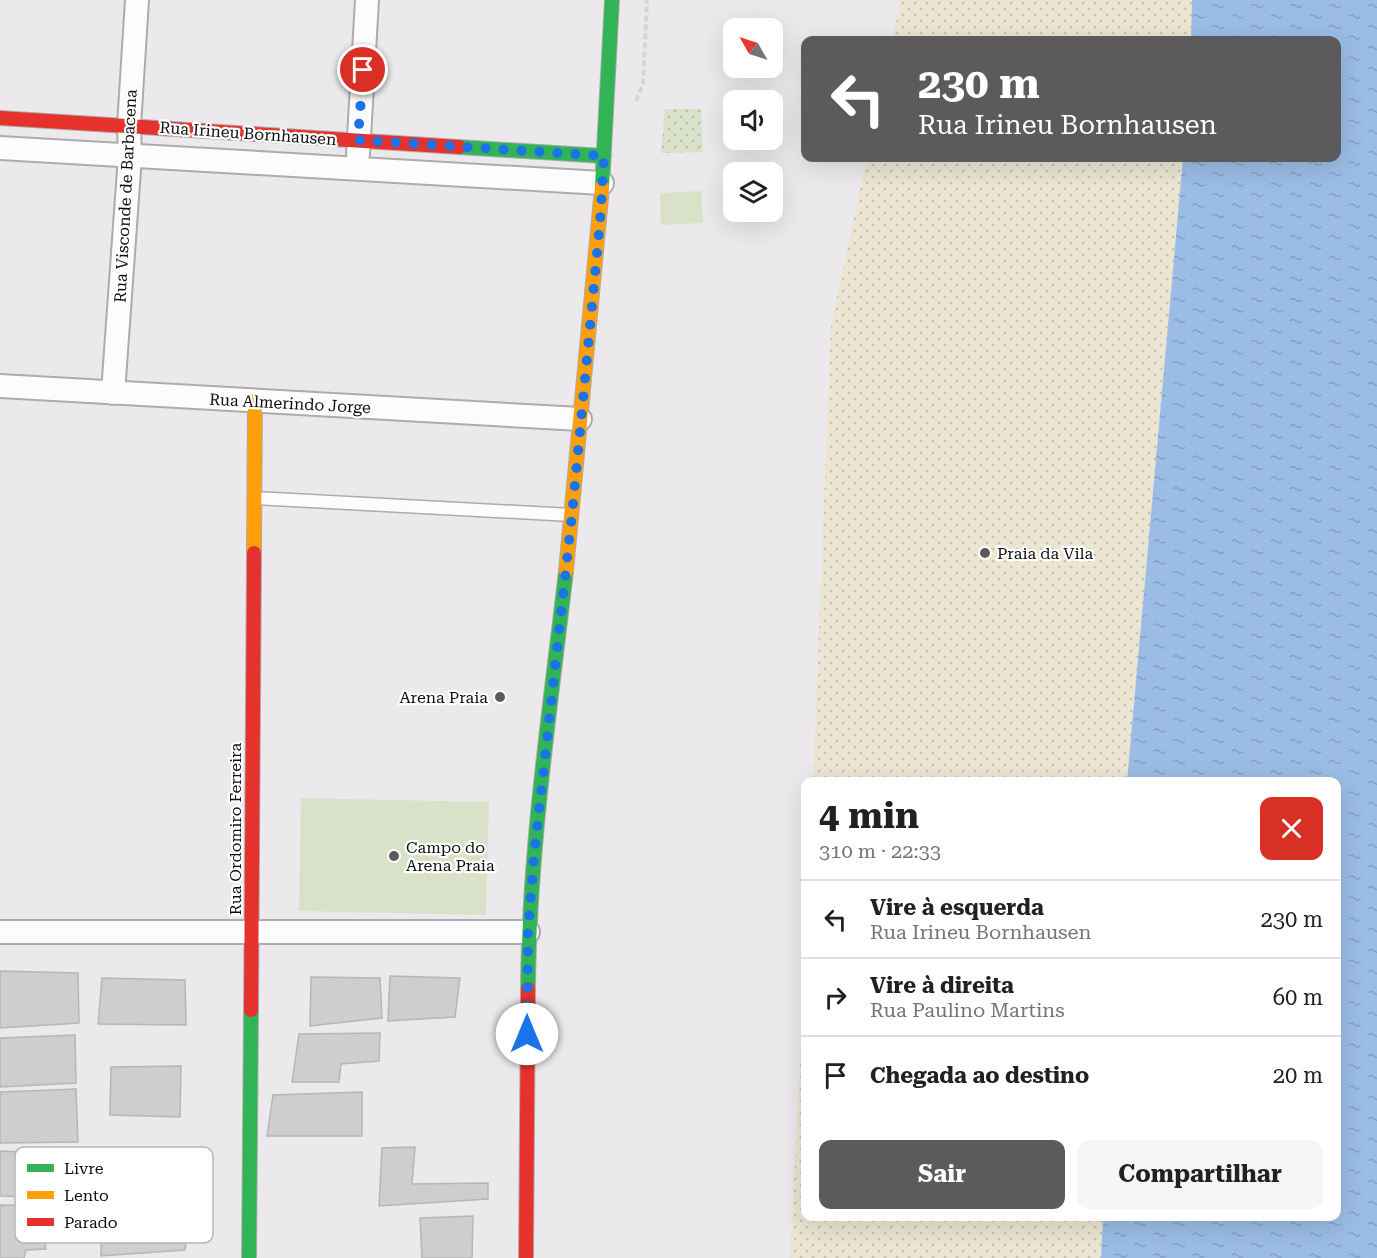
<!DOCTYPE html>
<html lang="pt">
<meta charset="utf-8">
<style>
:root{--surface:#fff;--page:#f6f6f6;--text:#202124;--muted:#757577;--line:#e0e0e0;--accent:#5c5a5d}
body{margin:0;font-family:"Roboto Serif",serif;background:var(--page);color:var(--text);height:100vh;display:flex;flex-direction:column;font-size:22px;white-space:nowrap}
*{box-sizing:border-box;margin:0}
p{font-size:20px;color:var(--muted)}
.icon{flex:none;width:33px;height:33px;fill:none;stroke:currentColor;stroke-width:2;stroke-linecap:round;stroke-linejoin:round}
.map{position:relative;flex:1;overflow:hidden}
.drawer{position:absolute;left:801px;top:777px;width:540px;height:444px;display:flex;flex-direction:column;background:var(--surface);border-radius:12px;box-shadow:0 6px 24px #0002}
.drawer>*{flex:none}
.banner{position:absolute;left:801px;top:36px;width:540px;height:126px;border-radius:12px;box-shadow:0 6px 24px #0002;background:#5c5a5d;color:#fff;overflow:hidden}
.needle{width:39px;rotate:309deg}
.fabs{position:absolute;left:723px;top:18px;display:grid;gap:12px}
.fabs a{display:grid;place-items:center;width:60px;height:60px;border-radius:12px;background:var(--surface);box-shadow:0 6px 24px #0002;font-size:30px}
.pin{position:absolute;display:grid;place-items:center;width:51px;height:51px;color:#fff;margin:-26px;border:3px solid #fff;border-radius:50%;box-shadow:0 2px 6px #0007}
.me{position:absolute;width:66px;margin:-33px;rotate:0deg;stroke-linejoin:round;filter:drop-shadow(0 0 4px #0008)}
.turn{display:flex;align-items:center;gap:21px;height:126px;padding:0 18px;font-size:27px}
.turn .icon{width:78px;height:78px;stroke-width:2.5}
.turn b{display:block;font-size:42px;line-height:51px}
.round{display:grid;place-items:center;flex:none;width:63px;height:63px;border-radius:12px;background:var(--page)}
.summary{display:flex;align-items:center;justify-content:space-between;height:102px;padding:0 18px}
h1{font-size:36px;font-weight:700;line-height:45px}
.button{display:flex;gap:12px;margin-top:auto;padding:12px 18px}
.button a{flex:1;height:69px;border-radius:12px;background:var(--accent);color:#fff;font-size:24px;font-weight:700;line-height:69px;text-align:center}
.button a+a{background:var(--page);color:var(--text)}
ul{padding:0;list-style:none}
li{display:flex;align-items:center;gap:18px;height:78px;padding:0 18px;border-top:2px solid var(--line)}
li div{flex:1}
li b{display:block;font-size:22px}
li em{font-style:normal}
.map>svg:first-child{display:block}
.green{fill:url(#green-dots)}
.sand{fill:url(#sand-dots)}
.pitch{fill:#d9e2c9}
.water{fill:url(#water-ripples)}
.building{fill:#cfcdd0;stroke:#b7b5b8;stroke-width:1.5}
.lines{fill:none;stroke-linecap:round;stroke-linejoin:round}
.lane-casing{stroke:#adabae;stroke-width:15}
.street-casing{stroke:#adabae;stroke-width:26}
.fast-casing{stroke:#adabae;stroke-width:16}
.slow-casing{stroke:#adabae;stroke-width:16}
.jam-casing{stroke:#adabae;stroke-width:16}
.path{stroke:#d6d5d6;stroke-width:4;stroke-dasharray:6 3;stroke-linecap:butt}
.lane{stroke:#fcfcfc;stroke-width:12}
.street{stroke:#fcfcfc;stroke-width:22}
.fast{stroke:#30b455;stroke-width:14}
.slow{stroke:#ff9f0a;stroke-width:14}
.jam{stroke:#e5322d;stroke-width:14}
.route{stroke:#1a73e8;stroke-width:10;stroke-dasharray:0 18}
.poi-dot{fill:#5c5a5d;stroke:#fff;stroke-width:2}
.labels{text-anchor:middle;stroke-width:4.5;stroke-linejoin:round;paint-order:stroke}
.street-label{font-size:16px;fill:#0e0d0f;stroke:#fff}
.poi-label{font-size:16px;fill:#0e0d0f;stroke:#fff;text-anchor:start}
.key{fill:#fff;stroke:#b7b6b7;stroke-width:1.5}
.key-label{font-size:16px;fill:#0e0d0f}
</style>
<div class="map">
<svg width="1377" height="1258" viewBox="0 0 1377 1258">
<defs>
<pattern id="green-dots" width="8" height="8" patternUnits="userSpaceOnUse" patternTransform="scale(1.5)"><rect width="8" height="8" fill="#d9e2c9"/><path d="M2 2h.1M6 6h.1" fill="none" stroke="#b9c1ab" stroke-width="1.8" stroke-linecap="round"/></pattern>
<pattern id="sand-dots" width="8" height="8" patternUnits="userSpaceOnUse" patternTransform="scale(1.5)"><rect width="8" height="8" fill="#ebe5d2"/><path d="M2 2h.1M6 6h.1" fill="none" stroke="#c8c3b3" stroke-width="1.8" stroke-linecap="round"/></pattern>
<pattern id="water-ripples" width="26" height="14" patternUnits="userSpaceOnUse" patternTransform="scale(1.5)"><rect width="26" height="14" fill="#9abce5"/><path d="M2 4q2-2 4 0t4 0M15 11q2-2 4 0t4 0" fill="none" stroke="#84a0c3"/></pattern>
</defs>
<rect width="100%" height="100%" fill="#ece9ed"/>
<path class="green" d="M665,109H701L703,152L661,153Z"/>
<path class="sand" d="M901,0H1192L1191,40H892Z
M867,158H1183L1127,781L813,782L831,325Z
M805,967L806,1216L1103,1217L1101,1258H790Z"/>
<path class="pitch" d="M701,191L703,223L661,225L660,193Z
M301,798L489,802L486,915L299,911Z"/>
<path class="water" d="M1192,0H1377V1258H1101L1103,1217L1336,1216V782L1127,781L1183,158H1336V40H1191Z"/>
<path class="building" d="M0,971L78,973L79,1023L0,1028Z
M390,976L460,978L455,1017L388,1021Z
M311,977L380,978L382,1018L310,1026Z
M102,978L185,980L186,1025L98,1024Z
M380,1033L379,1061L341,1064L339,1082H292L299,1034Z
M75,1035L76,1083L0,1087V1038Z
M181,1066L180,1117L110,1115L111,1067Z
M76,1089L78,1142L0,1143V1092Z
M362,1092V1136H267L273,1095Z
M415,1147L412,1184L488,1183V1199L379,1206L382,1148Z
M0,1151L63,1154L64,1198L0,1196Z
M0,1205L61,1206L59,1238H44L46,1249L26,1250L24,1258H0Z
M190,1209L185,1250L101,1256L102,1210Z
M473,1216L472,1258H422L420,1218Z"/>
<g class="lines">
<defs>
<path id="lane" d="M255,498L571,515"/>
<path id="street" d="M0,148L602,183
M358,154L367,0
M0,386L580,419
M113,393L130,156L129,126L137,0
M0,932H528"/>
<path id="fast" d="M459,147L604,156
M602,187L612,0
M528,989C529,850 550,710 566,571
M249,1258L251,1010"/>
<path id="slow" d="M254,553L255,401
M566,571L602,187"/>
<path id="jam" d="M0,118L459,147
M251,1010L254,553
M526,1258L528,989"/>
</defs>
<use href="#lane" class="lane-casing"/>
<use href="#street" class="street-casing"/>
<use href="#fast" class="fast-casing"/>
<use href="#slow" class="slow-casing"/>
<use href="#jam" class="jam-casing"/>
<path class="path" d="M636,101L643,84L647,0"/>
<use href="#lane" class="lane"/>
<use href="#street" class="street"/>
<use href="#fast" class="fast"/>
<use href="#slow" class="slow"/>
<use href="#jam" class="jam"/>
</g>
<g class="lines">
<path class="route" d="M363,70L358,140L604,156L600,222L572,515L534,856L528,932L527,1034"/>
</g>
<g class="poi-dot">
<circle cx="985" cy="553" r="6"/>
<circle cx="500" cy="697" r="6"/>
<circle cx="394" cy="856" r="6"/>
</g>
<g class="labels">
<g class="street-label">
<text transform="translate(248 133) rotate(4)" y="6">Rua Irineu Bornhausen</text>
<text transform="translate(125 196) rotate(-87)" y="6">Rua Visconde de Barbacena</text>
<text transform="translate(290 403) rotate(3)" y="6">Rua Almerindo Jorge</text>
<text transform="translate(235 829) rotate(-90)" y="6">Rua Ordomiro Ferreira</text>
</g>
<g class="poi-label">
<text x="997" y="559">Praia da Vila</text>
<text x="488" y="703" text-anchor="end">Arena Praia</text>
<text x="406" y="853">Campo do<tspan x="406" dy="18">Arena Praia</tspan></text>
</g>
</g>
<rect x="15" y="1147" width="198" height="96" rx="9" class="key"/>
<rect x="27" y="1164" width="27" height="8" fill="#30b455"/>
<rect x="27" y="1191" width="27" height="8" fill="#ff9f0a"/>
<rect x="27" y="1218" width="27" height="8" fill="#e5322d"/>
<g class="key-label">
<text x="64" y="1174">Livre</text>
<text x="64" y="1201">Lento</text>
<text x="64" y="1228">Parado</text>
</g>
</svg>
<div class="fabs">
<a><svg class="needle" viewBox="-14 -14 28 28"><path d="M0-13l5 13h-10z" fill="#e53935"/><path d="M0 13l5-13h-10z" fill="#757577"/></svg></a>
<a><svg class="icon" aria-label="sound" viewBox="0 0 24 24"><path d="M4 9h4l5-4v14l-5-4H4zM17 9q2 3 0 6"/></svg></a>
<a><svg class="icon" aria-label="layers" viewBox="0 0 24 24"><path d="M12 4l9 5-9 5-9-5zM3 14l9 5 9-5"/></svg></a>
</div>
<div class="pin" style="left:363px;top:70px;background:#d93025"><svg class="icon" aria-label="arrive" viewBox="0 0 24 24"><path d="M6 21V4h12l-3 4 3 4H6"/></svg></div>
<svg class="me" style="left:527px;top:1034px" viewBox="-20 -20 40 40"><circle r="19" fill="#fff"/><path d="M0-13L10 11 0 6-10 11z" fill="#1a73e8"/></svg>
<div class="banner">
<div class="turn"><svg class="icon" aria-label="left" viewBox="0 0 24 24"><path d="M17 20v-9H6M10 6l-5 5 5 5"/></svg><div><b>230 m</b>Rua Irineu Bornhausen</div></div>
</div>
<section class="drawer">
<div class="summary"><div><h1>4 min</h1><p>310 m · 22:33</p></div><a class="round" style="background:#d93025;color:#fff"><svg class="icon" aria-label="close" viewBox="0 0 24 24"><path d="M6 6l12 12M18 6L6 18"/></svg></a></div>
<ul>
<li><svg class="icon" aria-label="left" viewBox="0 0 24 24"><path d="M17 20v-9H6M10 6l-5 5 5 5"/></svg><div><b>Vire à esquerda</b><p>Rua Irineu Bornhausen</p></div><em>230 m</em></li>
<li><svg class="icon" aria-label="right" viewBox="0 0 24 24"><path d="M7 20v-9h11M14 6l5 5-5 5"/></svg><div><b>Vire à direita</b><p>Rua Paulino Martins</p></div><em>60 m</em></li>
<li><svg class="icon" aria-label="arrive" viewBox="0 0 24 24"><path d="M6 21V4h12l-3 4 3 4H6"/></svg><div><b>Chegada ao destino</b></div><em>20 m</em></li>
</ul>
<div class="button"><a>Sair</a><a>Compartilhar</a></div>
</section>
</div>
